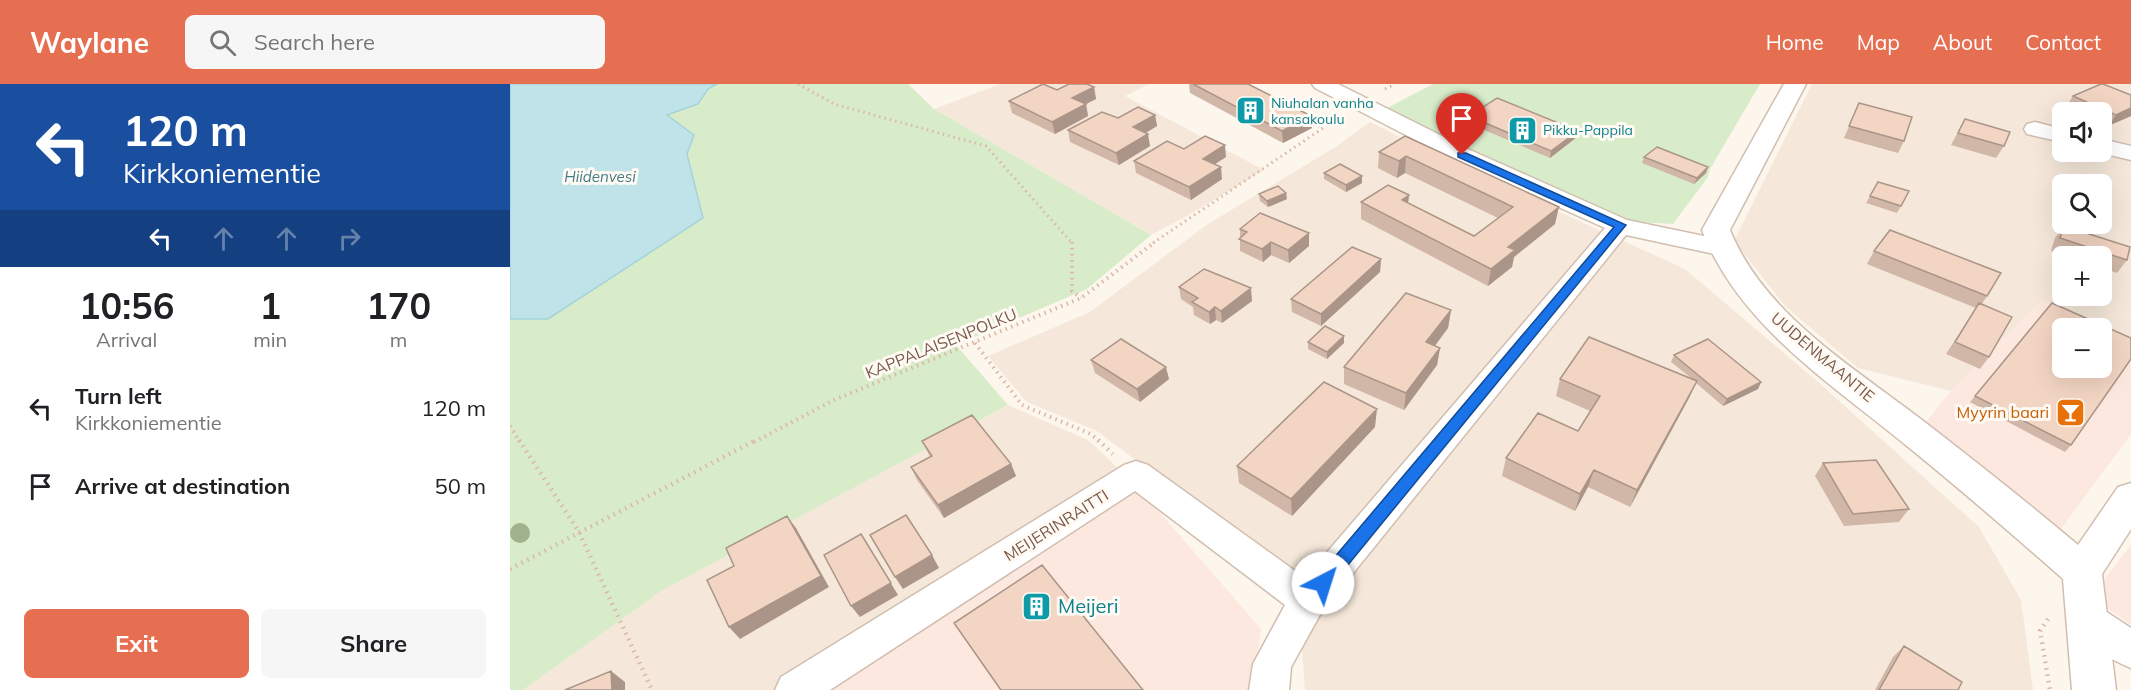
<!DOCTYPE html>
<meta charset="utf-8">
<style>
:root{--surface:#fff;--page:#f6f6f6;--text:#202124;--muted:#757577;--accent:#e76f51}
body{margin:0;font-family:Mulish,sans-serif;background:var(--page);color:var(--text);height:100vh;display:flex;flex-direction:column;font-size:22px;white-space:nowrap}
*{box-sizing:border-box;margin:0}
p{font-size:20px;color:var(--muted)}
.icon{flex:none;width:33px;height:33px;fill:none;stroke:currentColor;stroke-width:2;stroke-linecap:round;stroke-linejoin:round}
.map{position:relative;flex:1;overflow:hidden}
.side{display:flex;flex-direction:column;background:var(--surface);width:510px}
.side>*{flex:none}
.top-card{background:#1a4fa0;color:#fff;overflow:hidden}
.controls{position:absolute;left:1542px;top:18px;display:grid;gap:12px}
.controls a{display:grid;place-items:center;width:60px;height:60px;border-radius:9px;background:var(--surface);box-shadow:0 6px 24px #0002;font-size:30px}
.pin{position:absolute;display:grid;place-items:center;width:51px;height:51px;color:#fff;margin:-62px -26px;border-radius:50% 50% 50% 0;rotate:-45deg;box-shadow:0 0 6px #0007}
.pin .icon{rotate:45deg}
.me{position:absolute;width:66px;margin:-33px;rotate:40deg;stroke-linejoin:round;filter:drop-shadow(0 0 4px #0008)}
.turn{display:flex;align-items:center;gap:21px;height:126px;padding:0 24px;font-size:27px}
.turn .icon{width:78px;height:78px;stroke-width:2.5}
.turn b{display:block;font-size:42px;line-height:51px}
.lanes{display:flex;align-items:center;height:57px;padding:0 24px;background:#0003;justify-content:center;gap:30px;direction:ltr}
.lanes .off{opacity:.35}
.eta{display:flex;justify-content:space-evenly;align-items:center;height:102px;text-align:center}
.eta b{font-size:36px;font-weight:700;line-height:42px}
.button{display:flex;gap:12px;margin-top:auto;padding:12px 24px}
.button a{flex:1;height:69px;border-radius:9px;background:var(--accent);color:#fff;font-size:24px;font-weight:700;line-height:69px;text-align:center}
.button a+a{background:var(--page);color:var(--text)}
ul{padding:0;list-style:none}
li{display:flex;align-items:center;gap:18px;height:78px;padding:0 24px}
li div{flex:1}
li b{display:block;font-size:22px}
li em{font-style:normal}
header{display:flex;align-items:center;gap:36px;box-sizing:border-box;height:84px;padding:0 30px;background:var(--accent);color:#fff}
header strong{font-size:28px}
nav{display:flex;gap:33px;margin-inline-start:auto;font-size:21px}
.search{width:420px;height:54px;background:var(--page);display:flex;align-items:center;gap:15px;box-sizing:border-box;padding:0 21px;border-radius:9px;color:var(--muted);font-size:22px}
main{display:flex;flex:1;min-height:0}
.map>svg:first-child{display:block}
.residential{fill:#f5e8da;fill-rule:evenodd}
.commercial{fill:#fde8e0;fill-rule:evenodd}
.green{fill:#d8ecc9}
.water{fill:#bfe3e8;stroke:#a5d3da;stroke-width:1.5}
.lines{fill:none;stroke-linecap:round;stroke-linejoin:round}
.minor-casing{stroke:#d1beb0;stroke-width:3}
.tertiary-casing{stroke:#d1beb0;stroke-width:3}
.path-far2{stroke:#d9b8a5;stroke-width:3;stroke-dasharray:1.5 4;stroke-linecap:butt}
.path-far1{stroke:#d9b8a5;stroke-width:4;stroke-dasharray:1.5 4.5;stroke-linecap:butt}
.path{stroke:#d9b8a5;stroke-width:4.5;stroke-dasharray:1.5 5;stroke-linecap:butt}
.minor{fill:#fff;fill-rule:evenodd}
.tertiary{fill:#fff;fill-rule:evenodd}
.tree{fill:#a0b28e}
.wall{fill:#d1b7a8}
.shaded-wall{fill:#aa9588}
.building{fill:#f3d5c3;stroke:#aa9588;stroke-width:1.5;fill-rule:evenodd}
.route{fill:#1a73e8;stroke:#114b97;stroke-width:1.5}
.labels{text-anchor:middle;stroke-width:6;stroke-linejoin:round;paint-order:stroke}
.far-culture-label{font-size:14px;fill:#0d838f;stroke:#fffaf3;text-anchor:start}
.far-water-label{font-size:15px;font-style:italic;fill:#437c86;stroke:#fffaf3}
.street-label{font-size:16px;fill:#7a5c4d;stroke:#fffaf3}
.food-label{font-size:16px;fill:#c56008;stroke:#fffaf3;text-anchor:end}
.near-culture-label{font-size:20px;fill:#0d838f;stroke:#fffaf3;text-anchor:start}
</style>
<header>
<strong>Waylane</strong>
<div class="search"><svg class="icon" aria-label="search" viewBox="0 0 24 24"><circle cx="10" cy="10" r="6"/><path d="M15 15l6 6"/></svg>Search here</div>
<nav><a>Home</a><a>Map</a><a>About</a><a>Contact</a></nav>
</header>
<main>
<section class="side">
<div class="top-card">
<div class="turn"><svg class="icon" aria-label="left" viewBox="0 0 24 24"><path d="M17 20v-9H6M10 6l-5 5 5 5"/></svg><div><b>120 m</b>Kirkkoniementie</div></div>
<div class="lanes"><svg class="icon" aria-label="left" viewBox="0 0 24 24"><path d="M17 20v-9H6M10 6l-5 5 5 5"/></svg><svg class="icon off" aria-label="ahead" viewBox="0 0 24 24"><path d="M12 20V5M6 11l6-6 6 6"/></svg><svg class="icon off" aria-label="ahead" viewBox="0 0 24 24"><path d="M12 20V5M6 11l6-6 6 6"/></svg><svg class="icon off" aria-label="right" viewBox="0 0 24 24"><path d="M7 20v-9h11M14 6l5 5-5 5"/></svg></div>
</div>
<div class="eta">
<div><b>10:56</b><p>Arrival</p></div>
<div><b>1</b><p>min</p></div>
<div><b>170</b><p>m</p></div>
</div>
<ul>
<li><svg class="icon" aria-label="left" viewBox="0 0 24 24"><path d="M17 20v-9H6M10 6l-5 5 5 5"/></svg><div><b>Turn left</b><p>Kirkkoniementie</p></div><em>120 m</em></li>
<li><svg class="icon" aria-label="arrive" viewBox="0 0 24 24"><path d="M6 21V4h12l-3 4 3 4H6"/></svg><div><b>Arrive at destination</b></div><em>50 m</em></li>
</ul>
<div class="button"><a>Exit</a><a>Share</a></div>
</section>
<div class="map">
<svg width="1621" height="606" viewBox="0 0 1621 606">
<rect width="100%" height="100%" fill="#fdf6ec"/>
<path class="residential" d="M490,0H639L615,12L754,86L677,132L641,151L424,25Z
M1302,0H1621V256L1533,216L1441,307L1348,284L1276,223L1224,157ZM1552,28H1592V68H1552ZM1552,100H1592V140H1552ZM1552,172H1592V212H1552Z
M860,38L937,77L1175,185L1307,297L1469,443L1511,516L1523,606H795L787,497L587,347L517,318L478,272L580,228L698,140L827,62Z
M498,321L578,356L625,400L318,606H13L150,507Z"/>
<path class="commercial" d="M1533,216L1621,256V350L1548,449L1415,339L1441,307ZM1552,244H1592V284H1552Z
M625,400L751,545L742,606H318Z
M1621,461V541L1581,512Z"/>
<path class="green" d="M207,0H398L424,25L641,151L577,205L446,261L498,321L151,507L13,606H0V235H38L193,134L177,70L157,31L188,20L198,5Z
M923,0H1250L1200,85L1198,93L1163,140L1112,137L955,67L875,25Z"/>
<path class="water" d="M0,0H207L198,5L188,20L157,31L184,51L177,70L193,134L38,235H0Z"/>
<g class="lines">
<defs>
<path id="minor" d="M802,0H828L960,66L1117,136L1218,157L1222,163L1218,169L1209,171L1116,151L811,529L781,583L779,606H739L743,580L775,521L625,407L320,606H265L271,593L614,381L626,377L638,381L795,494L1095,144L944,76L805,4Z
M1525,38L1552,45V58L1517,50L1514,45L1517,40Z
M1592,55L1621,62V76L1587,68H1592Z
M1576,518L1589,523L1621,544V584C1599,575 1567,557 1557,535L1563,523Z"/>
<path id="tertiary" d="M1274,0H1296L1220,146C1254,230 1342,282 1412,336C1465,377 1517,418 1568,461L1608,403L1621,399V445L1592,490L1606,606H1562L1553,495C1502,450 1450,405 1397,362C1322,300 1228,241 1192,146Z"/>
</defs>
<use href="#minor" class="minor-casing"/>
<use href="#tertiary" class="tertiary-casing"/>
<path class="path-far2" d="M288,0L324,20L476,62L562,159
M875,5L885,0
M643,159L828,34"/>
<path class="path-far1" d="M562,158V207L571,214
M465,259L512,321L581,350L590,358
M0,342L10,358
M244,358L324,316L571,214L645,158"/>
<path class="path" d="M9,356L69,448L142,606
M588,356L603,370
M0,485L246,356
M1538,535L1530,547L1540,606"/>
<use href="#minor" class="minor"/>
<use href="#tertiary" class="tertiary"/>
</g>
<circle class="tree" cx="10" cy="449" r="10"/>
<path class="wall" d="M679,0H738L802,44L773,59L680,9Z
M584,3L586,15L576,20L578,32L545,50L502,29L499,17L547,6Z
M1621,11V32L1598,42L1595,41L1592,45V28H1566L1555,24L1563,12Z
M1349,19L1394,57L1388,69L1334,54Z
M645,31L647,42L636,49L640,62L609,81L560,58L558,46L608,34Z
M959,32L1068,47L1067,53L1040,74L958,39Z
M1455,35L1494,62L1486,74L1441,61Z
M895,52L1045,140L1004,173L1002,183L978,202L851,135V118L899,111L898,119L964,152L988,134L895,89L887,94L868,84L869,68Z
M674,65L716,73L705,80L712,95L681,116L626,89L624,77Z
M1134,73L1198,83L1196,89L1184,100L1132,79Z
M814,89L852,92V99L836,108L814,95Z
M1368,98L1399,107L1387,129L1356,119Z
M749,110L777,115L758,123L750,117Z
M1554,142L1617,176L1607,189L1592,184V172H1558L1541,167L1545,154Z
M730,145L799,149V162L779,179L761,171L753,178L730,167Z
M1364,167L1477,212L1472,220L1479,273L1470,285L1436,270L1466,224L1357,180Z
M871,175L870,188L811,242L782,228L781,215Z
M669,203L742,217L712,239L706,236L700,240L684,231L683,223L671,215Z
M941,226L938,244L925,262L930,264L927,281L894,326L834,300V283Z
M834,252V259L817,275L798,265V258Z
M1164,271L1251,298L1248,305L1213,322L1186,299L1179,314L1120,423L1078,403L1065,427L992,392L996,374L1068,347L1080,327L1046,312L1050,295L1181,294L1161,278Z
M581,276L659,295L630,318L585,289Z
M1465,312L1561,361L1555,368L1460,318Z
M865,343L782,432L729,399L727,382Z
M412,357L501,380L506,392L434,434L407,396L401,383L420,373Z
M1313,379L1399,425L1389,438L1334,442L1305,392Z
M444,539L633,606H490L451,550Z
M1394,562L1448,606H1365L1383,573Z"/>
<path class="shaded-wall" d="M584,3L586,15L576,20L578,32L545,50L542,38L562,14Z
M1621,24V32L1598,42L1606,31Z
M645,31L647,42L625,55L623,43Z
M801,32L802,44L773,59L772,47Z
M1068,47L1067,53L1040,74L1041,67Z
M638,50L640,62L609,81L606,69Z
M715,61L716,73L694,87L693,75Z
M896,72L895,89L887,94L889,77Z
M711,83L712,95L681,116L679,103Z
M1198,83L1196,89L1184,100L1187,94Z
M852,92V99L836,108V101Z
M776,109L777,115L758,123L757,117Z
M899,111L897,128L892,116Z
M1049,123L1045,140L1004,173L1002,183L978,202L981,185L998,163Z
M799,149V162L779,179L778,166Z
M761,158V171L753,178L752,165Z
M871,175L870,188L811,242V230Z
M741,204L742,217L712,239L711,227Z
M705,223L706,236L700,240L699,228Z
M941,226L938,244L914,276L916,258Z
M834,252V259L817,275V268Z
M930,264L927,281L894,326L896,309Z
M656,283L659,295L630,318L627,305Z
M1187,297L1179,314L1120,423L1127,406Z
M1251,298L1248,305L1213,322L1217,315Z
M867,325L865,343L782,432L781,415Z
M501,380L506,392L434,434L428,421Z
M1084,386L1078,403L1065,427L1070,410Z
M277,432L286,444L319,503L230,555L219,543Z
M351,450L388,511L350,533L341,522Z
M422,471L429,484L393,505L385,493Z
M101,587L115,598V606H102Z"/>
<path class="building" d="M533,0L547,6L559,0H577L584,3L562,14L576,20L542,38L499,17Z
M683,0H738L801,32L772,47Z
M1591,0H1593L1621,11V24L1606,31L1563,12Z
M987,14L1068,47L1041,67L959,32Z
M1349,19L1402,33L1394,57L1339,42Z
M628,23L645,31L623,43L638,50L606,69L558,46L592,28L608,34Z
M1455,35L1500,48L1494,62L1448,49Z
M1592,35L1597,37L1592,41Z
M695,52L715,61L693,75L711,83L679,103L624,77L657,57L674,65Z
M895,52L1049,123L998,163L1005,166L981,185L851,118L878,101L899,111L892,116L964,152L1003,123L896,72L889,77L869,68Z
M1147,63L1198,83L1187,94L1134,73Z
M830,80L852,92L836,101L814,89Z
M1368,98L1399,107L1391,122L1360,112Z
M768,102L776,109L757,117L749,110Z
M750,129L799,149L778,166L761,158L752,165L729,155L737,148L730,145Z
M1554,142L1620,163L1617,176L1550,154Z
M1380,146L1491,189L1477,212L1364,167Z
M842,163L871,175L811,230L781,215Z
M694,185L741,204L711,227L705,223L699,228L682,218L688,214L669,203Z
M896,209L941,226L916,258L930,264L896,309L834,283Z
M1469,219L1502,233L1479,273L1445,258Z
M1542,219L1621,254V275L1561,361L1465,312ZM1552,244H1592V284H1552Z
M815,242L834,252L817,268L798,258Z
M1079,253L1187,297L1127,406L1084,386L1070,410L996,374L1028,329L1068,347L1090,312L1050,295Z
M611,255L656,283L627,305L581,276Z
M1198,255L1251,298L1217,315L1164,271Z
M814,298L867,325L781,415L727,382Z
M462,331L501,380L428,421L401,383L422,372L412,357Z
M1366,376L1399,425L1343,430L1313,379Z
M396,431L422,471L385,493L360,451Z
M277,432L311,492L219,543L197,496L224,482L216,464Z
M351,450L381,499L341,522L314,471Z
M532,481L633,606H491L444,539Z
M1394,562L1452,598L1448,606H1369Z
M101,587L102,606H55Z"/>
<path class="route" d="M948,69H956L1116,141L819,504L813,506L807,504L805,499L807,494L1104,143L948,73Z"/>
<defs>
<symbol id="building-square" viewBox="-11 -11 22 22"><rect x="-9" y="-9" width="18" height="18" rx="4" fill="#0f9aa8" stroke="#fffaf3"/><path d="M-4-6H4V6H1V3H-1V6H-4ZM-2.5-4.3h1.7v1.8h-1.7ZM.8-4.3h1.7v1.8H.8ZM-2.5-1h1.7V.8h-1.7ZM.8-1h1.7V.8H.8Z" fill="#fff"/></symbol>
<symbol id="bar-square" viewBox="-11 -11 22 22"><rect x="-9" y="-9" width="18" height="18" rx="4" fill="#e8710a" stroke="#fffaf3"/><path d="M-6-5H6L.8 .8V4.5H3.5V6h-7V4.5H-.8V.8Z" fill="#fff"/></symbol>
</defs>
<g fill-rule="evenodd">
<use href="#building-square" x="724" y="10" width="33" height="33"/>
<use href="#building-square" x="996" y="30" width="33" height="33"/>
<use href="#bar-square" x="1544" y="312" width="33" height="33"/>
<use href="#building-square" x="510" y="506" width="33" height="33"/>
</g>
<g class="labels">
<g class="far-culture-label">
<text x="761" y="24">Niuhalan vanha<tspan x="761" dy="16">kansakoulu</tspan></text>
<text x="1033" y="51">Pikku-Pappila</text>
</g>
<g class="far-water-label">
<text x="90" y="98">Hiidenvesi</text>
</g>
<g class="street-label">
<text transform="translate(431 259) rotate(-22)" y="6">KAPPALAISENPOLKU</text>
<text transform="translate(1313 273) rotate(40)" y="6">UUDENMAANTIE</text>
<text transform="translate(546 441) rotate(-32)" y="6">MEIJERINRAITTI</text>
</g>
<g class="food-label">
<text x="1539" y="334">Myyrin baari</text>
</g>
<g class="near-culture-label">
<text x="548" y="529">Meijeri</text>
</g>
</g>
</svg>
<div class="controls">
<a><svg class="icon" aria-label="sound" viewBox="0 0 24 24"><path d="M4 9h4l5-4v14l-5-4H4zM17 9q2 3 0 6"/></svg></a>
<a><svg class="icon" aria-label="search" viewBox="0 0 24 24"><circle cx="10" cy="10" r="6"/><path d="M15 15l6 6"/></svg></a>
<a>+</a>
<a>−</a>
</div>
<div class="pin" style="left:952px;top:71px;background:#d93025"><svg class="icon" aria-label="arrive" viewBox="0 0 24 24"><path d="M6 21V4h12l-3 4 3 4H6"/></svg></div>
<svg class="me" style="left:813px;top:499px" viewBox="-20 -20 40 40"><circle r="19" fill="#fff"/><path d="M0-13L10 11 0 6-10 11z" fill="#1a73e8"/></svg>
</div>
</main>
